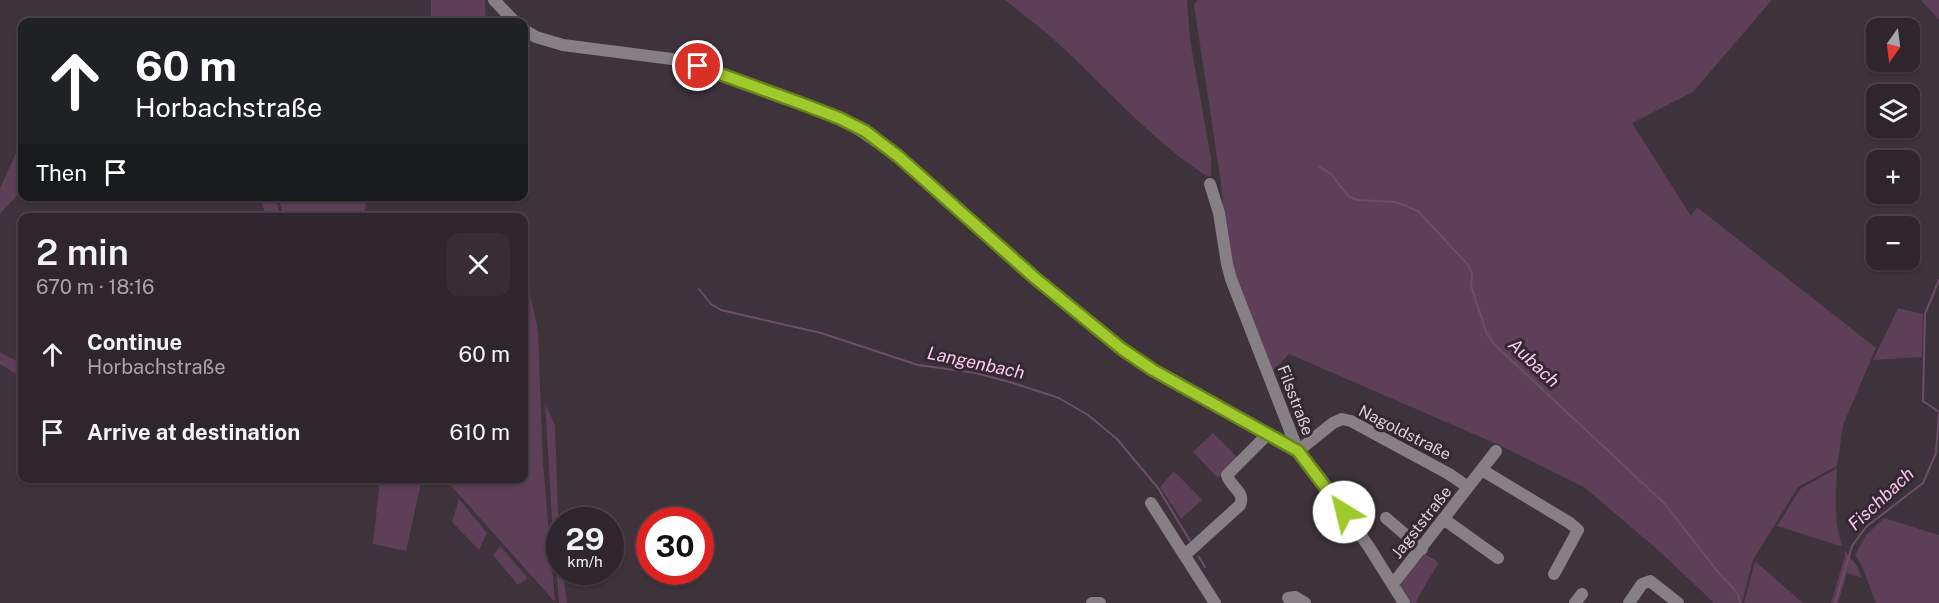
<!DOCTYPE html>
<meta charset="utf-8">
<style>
:root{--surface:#2e262c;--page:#362e34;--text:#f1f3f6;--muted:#a7a5a9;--line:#494348}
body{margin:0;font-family:"Public Sans",sans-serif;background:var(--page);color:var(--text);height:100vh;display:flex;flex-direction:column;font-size:22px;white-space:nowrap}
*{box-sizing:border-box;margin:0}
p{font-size:20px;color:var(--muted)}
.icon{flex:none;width:33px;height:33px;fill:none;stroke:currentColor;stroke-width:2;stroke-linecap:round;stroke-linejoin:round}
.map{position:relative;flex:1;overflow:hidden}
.drawer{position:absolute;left:18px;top:213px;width:510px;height:270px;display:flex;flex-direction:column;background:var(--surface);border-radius:12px;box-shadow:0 2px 4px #0004,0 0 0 2px var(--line)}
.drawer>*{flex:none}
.banner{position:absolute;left:18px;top:18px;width:510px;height:183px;border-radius:12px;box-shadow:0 2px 4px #0004,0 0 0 2px var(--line);background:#202124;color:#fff;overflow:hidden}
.needle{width:39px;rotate:194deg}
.tools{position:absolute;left:1866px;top:18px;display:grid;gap:12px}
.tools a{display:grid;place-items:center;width:54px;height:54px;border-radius:12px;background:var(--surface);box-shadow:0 2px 4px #0004,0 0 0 2px var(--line);font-size:30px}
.speed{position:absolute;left:546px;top:507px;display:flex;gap:12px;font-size:30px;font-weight:700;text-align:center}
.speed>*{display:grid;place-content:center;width:78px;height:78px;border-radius:50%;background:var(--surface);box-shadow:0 2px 4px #0004,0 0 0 2px var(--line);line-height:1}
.speed small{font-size:15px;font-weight:400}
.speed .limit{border:9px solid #d22;background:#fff;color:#111}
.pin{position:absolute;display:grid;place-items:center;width:51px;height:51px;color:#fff;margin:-26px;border:3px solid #fff;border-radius:50%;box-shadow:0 2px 6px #0007}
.me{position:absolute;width:66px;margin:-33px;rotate:324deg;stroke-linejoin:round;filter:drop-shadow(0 0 4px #0008)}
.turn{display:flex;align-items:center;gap:21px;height:126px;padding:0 18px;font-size:27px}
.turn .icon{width:78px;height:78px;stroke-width:2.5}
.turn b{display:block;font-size:42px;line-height:51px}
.then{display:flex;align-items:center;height:57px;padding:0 18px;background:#0003;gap:12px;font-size:22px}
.round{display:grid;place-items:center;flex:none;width:63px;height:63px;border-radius:12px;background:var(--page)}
.summary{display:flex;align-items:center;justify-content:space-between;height:102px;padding:0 18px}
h1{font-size:36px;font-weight:600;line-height:45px}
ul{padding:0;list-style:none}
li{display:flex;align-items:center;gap:18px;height:78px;padding:0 18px}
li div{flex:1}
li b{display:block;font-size:22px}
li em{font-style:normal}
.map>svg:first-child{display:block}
.green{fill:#5d3f57}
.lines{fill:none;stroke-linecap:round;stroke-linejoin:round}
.stream{stroke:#6a4f66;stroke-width:2}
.minor{stroke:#867f84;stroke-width:12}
.route-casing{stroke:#68831c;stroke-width:15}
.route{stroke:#a0c92b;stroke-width:10}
.labels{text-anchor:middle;stroke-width:6;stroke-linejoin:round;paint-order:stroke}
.street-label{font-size:16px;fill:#dad3d9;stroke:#342831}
.water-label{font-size:18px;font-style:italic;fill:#fcc7f1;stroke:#342831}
</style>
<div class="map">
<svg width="1939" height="603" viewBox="0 0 1939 603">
<rect width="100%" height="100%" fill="#3e323b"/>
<path class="green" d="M431,0H485L486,22H431Z
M1005,0H1187L1190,40L1211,158V175L1209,177L1202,173C1150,138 1108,90 1062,47C1044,30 1024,15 1005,0Z
M1198,0H1772L1693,92L1632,123L1691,216L1697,207L1876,348L1843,425L1837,466L1798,487L1753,560L1742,603H1714L1658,550L1584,487L1499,445L1289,354L1272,372L1250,318L1227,250L1221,183L1194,5Z
M1921,0H1939V20Z
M22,140V190L0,214V188Z
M364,196L367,198L363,218L284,217L278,197Z
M260,197H275L281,217H266Z
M525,269L538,331L543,463L555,600L554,601L445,479L524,478Z
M1898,308L1923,314L1922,357L1873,360Z
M0,352L22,364V378L0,364Z
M545,404L555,425L560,572H563L567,603H559L553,534Z
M1213,433L1238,458L1218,478L1193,452Z
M1837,468C1836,494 1833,520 1842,545L1840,546L1777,526L1800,489Z
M1174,471L1202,500L1181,519L1160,487Z
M380,479H422L406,551L373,544Z
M459,499L487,533L479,550L452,522Z
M1884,518L1939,535V603H1876L1862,566L1855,555L1866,535Z
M500,546L528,578L518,585L493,555Z
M1844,550L1858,567L1862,578L1847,573L1838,603H1831L1845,556Z
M1423,553L1437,561L1438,564L1421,592L1416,603H1408L1400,586Z
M1755,561L1803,603H1744Z"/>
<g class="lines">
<path class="stream" d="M1318,166L1331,174L1349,197L1358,200L1396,202L1418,211L1469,266L1472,274L1471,286L1487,334L1495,345L1665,504L1718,572L1733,588L1738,595L1740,603
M699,289L711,304L721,310L821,333L918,365L976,373L1013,383L1059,398L1088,415L1117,439L1158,488L1192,544
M1199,557L1205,567
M1835,603L1852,546L1866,527L1923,483L1936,453L1939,412L1923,401L1925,314L1939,280"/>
<path class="minor" d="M494,0L515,22
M524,30L536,37L563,45L672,59L698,66L800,103L852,125L899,157L1035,278L1122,349L1153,370L1298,451
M1210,184L1219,213L1227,264L1231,279L1298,451L1319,476L1369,547L1404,603
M1298,451L1333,423L1342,419L1351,421L1449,474L1468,487
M1482,470L1570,523L1578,530L1554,574
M1151,503L1215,603
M1386,518L1422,549
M1445,520L1498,558
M1185,555L1240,505C1246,492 1230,487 1227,475L1268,434
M1393,584L1496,451
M1288,598L1295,597L1305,603
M1092,603H1100
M1575,603L1582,594
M1629,603L1642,584L1650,581L1678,603"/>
</g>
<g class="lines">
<defs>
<path id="route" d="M698,66L800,103L839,118L865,131L899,157L1035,278L1122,349L1153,370L1298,451L1344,512"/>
</defs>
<use href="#route" class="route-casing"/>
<use href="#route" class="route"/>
</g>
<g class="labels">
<g class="street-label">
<text transform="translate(1296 400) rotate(69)" y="6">Filsstraße</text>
<text transform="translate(1405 432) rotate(27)" y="6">Nagoldstraße</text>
<text transform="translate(1421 522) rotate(-52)" y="6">Jagststraße</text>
</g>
<g class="water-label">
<text transform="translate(976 363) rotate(12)" y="6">Langenbach</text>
<text transform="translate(1534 363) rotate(43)" y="6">Aubach</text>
<text transform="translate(1881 499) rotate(-43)" y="6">Fischbach</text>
</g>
</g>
</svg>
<div class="tools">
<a><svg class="needle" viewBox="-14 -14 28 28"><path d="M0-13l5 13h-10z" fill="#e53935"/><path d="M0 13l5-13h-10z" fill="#a7a5a9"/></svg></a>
<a><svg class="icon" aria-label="layers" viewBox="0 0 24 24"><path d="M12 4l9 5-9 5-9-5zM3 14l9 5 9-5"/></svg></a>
<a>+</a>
<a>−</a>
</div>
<div class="speed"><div>29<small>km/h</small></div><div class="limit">30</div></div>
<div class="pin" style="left:698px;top:66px;background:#d93025"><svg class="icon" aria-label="arrive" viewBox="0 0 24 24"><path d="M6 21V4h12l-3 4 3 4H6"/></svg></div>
<svg class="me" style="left:1344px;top:512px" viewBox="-20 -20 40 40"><circle r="19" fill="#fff"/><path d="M0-13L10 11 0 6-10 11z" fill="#a0c92b"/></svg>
<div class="banner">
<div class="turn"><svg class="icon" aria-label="ahead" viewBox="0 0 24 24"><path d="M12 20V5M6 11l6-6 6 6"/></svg><div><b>60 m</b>Horbachstraße</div></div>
<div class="then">Then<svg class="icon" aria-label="arrive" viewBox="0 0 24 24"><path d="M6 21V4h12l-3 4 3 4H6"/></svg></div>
</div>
<section class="drawer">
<div class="summary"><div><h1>2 min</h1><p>670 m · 18:16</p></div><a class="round"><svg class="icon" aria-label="close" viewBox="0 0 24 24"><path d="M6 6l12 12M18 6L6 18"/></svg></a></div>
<ul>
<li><svg class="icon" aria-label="ahead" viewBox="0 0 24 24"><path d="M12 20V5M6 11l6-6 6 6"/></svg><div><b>Continue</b><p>Horbachstraße</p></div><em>60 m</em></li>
<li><svg class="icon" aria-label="arrive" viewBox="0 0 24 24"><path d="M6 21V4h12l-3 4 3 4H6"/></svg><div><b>Arrive at destination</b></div><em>610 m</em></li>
</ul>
</section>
</div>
